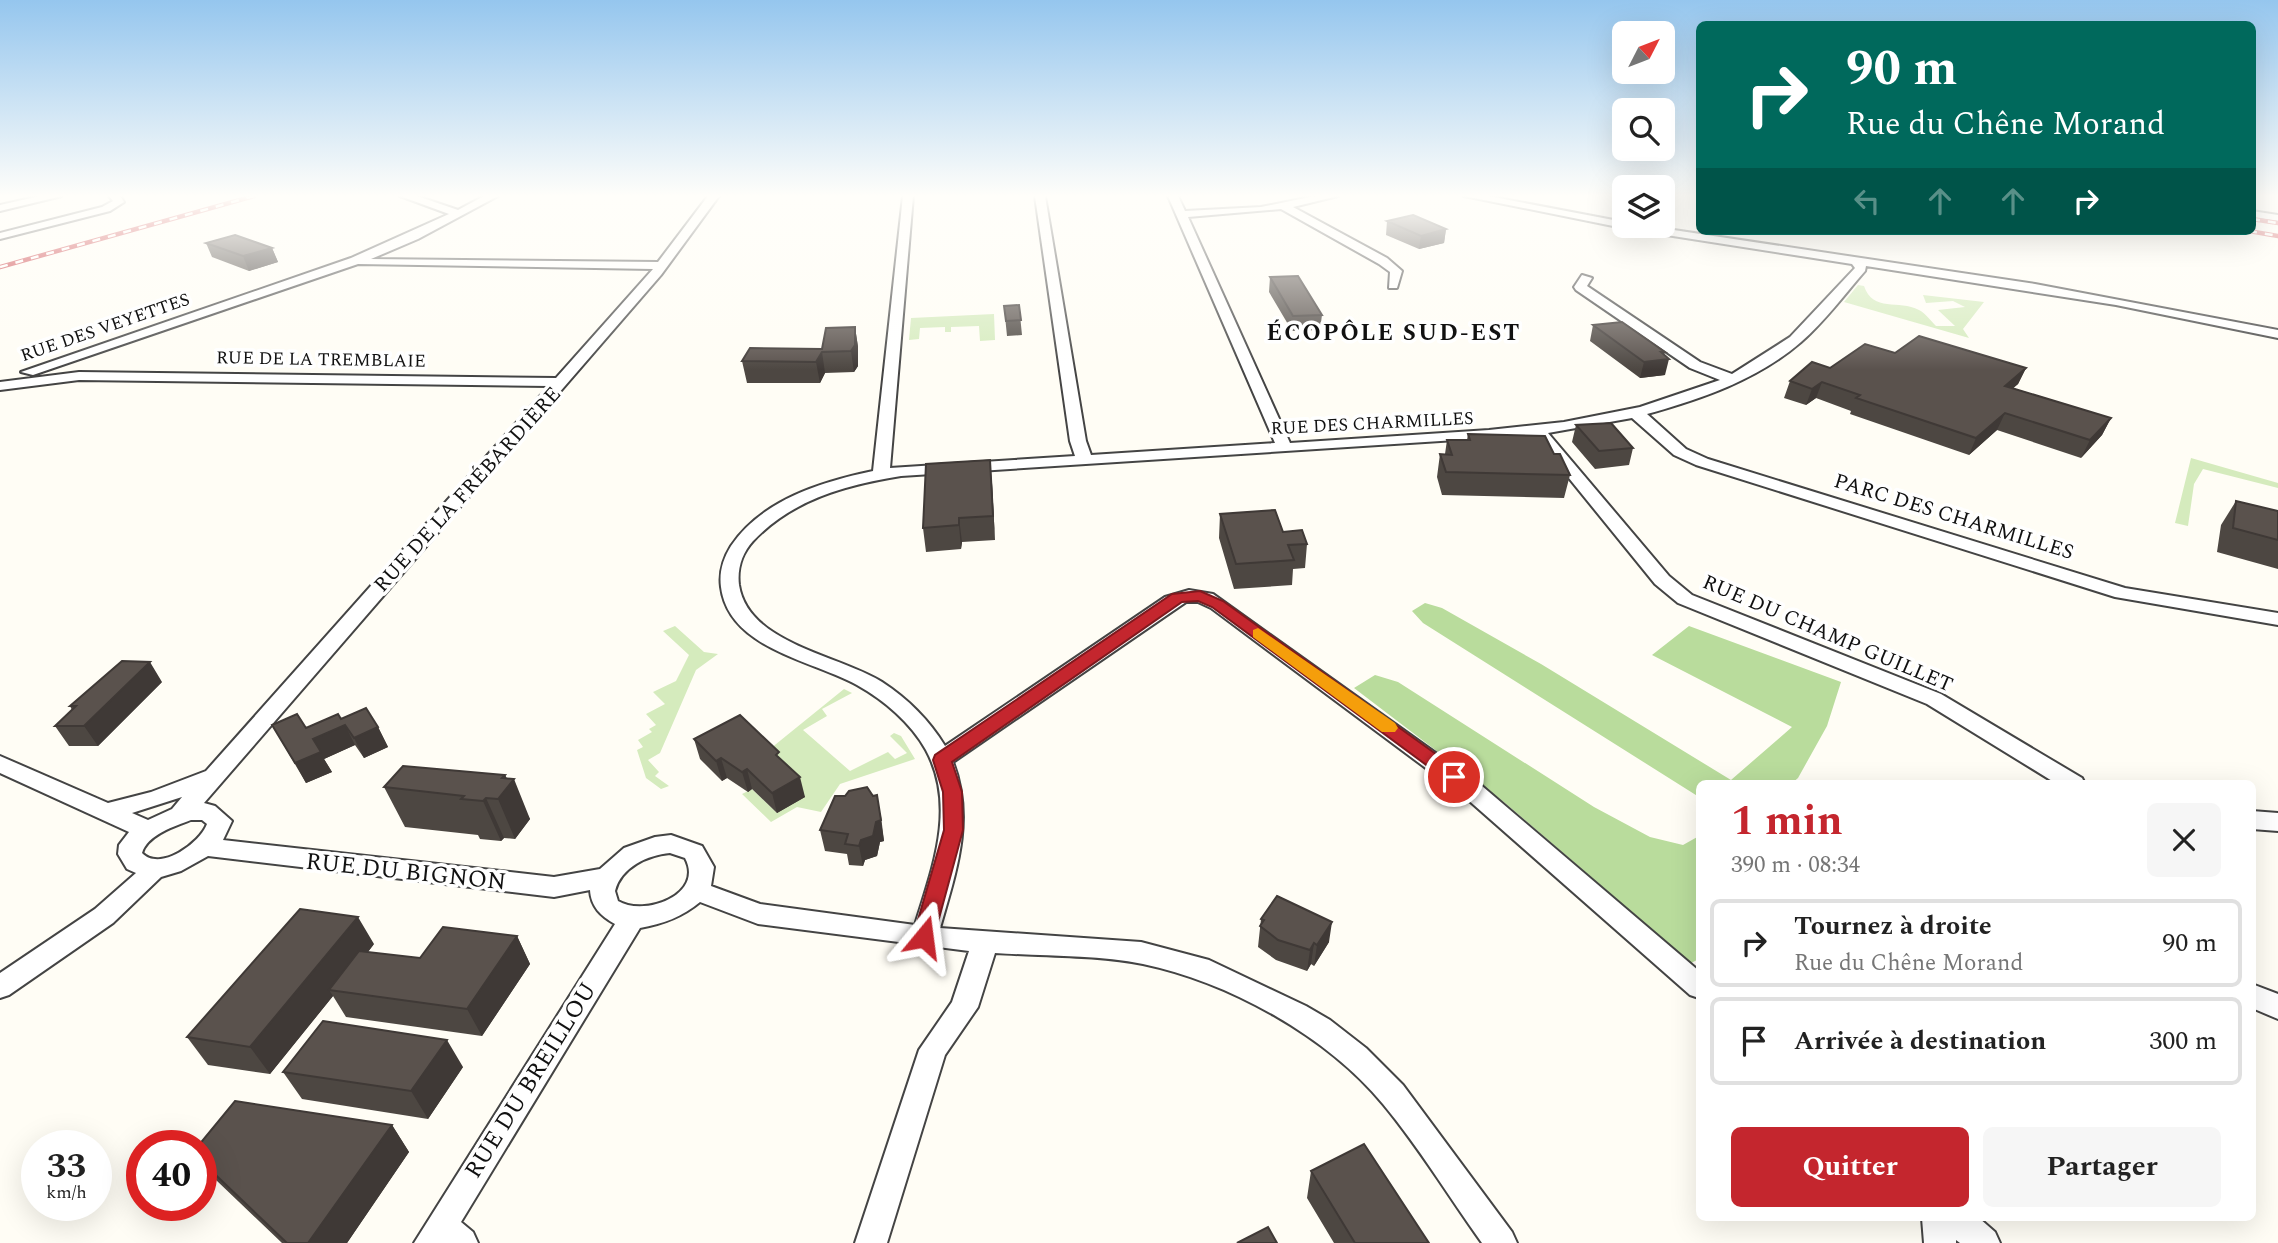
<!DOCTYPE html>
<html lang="fr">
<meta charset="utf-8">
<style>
:root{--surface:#fff;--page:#f6f6f6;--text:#222;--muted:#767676;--line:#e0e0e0;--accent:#c4262e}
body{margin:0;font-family:Spectral,serif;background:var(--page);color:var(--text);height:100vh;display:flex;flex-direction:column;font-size:26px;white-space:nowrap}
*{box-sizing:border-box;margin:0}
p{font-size:23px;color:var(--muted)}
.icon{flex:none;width:38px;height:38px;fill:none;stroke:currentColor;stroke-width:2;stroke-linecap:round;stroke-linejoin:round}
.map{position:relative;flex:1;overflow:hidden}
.sheet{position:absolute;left:1696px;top:780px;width:560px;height:441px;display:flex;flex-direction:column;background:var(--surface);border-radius:10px;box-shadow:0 7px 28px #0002}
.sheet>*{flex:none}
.hud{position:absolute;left:1696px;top:21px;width:560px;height:214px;border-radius:10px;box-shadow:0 7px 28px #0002;background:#00695c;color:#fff;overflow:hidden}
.needle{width:46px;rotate:48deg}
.buttons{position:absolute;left:1612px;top:21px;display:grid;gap:14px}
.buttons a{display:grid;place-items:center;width:63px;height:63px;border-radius:10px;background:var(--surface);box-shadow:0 7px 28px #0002;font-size:35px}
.speed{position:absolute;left:21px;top:1130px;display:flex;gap:14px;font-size:35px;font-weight:700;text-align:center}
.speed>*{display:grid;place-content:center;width:91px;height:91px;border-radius:50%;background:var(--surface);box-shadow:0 7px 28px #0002;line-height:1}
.speed small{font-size:18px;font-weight:400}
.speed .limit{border:10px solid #d22;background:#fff;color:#111}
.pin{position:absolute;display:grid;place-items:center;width:60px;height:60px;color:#fff;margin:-30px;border:4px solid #fff;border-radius:50%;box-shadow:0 2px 7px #0007}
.me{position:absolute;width:77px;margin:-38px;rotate:16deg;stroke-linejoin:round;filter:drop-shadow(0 0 5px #0008)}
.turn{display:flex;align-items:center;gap:24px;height:147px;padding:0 35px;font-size:32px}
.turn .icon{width:91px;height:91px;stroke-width:2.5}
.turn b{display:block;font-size:49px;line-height:60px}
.lanes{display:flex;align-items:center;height:66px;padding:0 35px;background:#0003;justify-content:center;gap:35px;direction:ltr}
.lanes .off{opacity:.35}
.round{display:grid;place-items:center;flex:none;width:74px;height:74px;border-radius:10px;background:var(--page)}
.summary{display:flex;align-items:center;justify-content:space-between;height:119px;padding:0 35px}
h1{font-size:42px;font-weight:700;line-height:52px;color:var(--accent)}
.cta{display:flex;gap:14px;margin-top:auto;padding:14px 35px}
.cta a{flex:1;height:80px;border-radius:10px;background:var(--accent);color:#fff;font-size:28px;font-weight:700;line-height:80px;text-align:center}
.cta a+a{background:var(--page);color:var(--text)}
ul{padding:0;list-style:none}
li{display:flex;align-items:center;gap:21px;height:88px;margin:0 14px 10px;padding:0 21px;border:4px solid var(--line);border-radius:10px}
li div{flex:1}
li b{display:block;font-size:26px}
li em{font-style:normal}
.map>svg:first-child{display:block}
.green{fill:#d5ebbd}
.forest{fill:#b9dc9c}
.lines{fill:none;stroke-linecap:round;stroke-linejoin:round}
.minor-casing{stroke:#444;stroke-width:4}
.minor{fill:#fff;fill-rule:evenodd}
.rail-casing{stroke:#c4262e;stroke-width:4.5}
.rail{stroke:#fff;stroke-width:2.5;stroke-dasharray:8;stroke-linecap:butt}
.wall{fill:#4d4742}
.shaded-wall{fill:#3f3936}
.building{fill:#5a524d;stroke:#3f3936;stroke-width:2}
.route{fill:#c4262e;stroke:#7f191e;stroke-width:2}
.slow{fill:#f59e0b}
.labels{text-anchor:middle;stroke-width:7;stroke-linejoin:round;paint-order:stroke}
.far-street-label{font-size:18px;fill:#111;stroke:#fff}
.street-label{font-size:21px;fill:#111;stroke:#fff}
.far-district-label{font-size:23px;font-weight:bold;letter-spacing:2px;fill:#111;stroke:#fff}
.near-street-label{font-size:24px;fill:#111;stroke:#fff}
</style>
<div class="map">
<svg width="2278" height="1243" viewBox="0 0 2278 1243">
<rect width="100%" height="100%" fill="#fffdf5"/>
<path class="green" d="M1858,285L1864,286C1873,313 1899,299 1919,310C1925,313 1931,321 1936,326H1955L1938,310L1965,307L1953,301L1926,303L1923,295L1984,302L1963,329L1969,338L1844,302Z
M994,314L995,340L980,341L979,326L951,327V332H945V327L920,328L919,339L909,340L911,318Z
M2191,458L2278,483V488L2203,469L2194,484L2188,526L2175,523Z
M675,626L704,652L718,654L696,670L660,753L648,760L659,772L655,776L669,786L661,789L646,778L637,750L643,747L638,740L652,732L649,729L656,725L646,714L665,704L653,692L676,681L689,655L663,631Z
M844,689L852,693L822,709L827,716L803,730L850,771L888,752L895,759L907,753L890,736L894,733L901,736L915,759L840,784L821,812L797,807L771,822L742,794L752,789L777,813L765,753Z"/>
<path class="forest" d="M1425,603L1442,608L1541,664L1731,780L1792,727L1652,655L1689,626L1841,682L1827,726L1798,778L1791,784H1699V797L1423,623L1412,611Z
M1375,675L1398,682L1594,807L1650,837L1683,845L1699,836V959L1691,963L1505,803L1354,688Z"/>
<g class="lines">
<defs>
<path id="minor" d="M40,196H62L0,211V205Z
M109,196H120L124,202L110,211L0,239V233L102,207L113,201Z
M400,196H417L458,210L484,196H498L418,239L371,259L658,262L708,196H719L661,275L204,803L215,806L232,821L223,840L554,877L600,869L624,848L655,837L671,835L702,846L714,867L711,886L760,904L915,925C932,869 957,807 926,750C911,723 884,700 857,685C812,660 729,649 721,587C719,572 723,559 731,546C762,500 821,482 873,471L903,196H913L890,468L1075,456L1070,441L1035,196H1045L1086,441L1091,455L1275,443L1168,196H1178L1185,211L1261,207L1315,196H1338L1293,207L1387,258L1402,271L1397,288H1389L1390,272L1379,264L1281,209L1188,217L1290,443L1489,430L1564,422L1640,407L1720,380L1690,368L1576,290L1574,287L1582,275L1592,278L1587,286L1700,362L1732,374L1790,337L1855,268L1852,264L1628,229L1464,196H1488L1624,222V226H1647L2035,284L2278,330V338L2116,305L1866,266L1865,271C1844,295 1825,321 1801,342C1757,380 1701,399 1647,414L1686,449L1708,459L2125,588L2278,613V625L2115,597L1696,465L1674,455L1632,418L1548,433L1669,576L1692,595L1941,694L2082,778L2085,784H2057L1927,704L1678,603L1655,584L1534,435L901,476C846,485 793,499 753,541C742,553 737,569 739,585C748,644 839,655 882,682C908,699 929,720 945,746L1165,597L1189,590L1213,594L1482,786L1699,971V998L1690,995L1466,798L1211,608L1198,602H1186L953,762C975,819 956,872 940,928L1141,942L1209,960L1306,1006L1330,1020L1366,1048L1403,1085L1512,1232L1517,1243H1482C1449,1197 1419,1147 1383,1104C1327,1036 1229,982 1143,964C1097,955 1042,956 995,953L978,1007L945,1055L887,1243H855L919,1050L952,1002L969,951L758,924L700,902C682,917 663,924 640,928L461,1222L473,1232L478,1243H414L615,924C601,916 591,907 590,890L554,897L208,856L181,871L161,877L113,923L9,995L0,998V973L95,909L136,873L127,869L118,854L119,845L129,832L0,773V756L108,803L151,792L206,771L549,386L79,380L0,390V382L79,372L556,378L653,269L358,264L33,375L21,372L351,258L449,214ZM182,797L172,809L148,820L132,813ZM191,820H202L207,824C200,843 160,872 142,853C147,835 175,826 191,820ZM670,853L685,858C705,895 644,917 618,901L615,891C621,867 648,855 670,853Z
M2252,211L2278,215V221L2252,217Z
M2252,811L2278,813V831L2252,829Z
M2252,984L2278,994V1019L2252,1008Z
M1922,1218H1979L1995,1232L2000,1243H1960L1956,1240V1243H1924Z"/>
</defs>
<use href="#minor" class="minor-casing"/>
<use href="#minor" class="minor"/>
<defs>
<path id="rail" d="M2252,219L2278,223
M2249,231L2278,236
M0,267L254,196"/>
</defs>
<use href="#rail" class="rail-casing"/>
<use href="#rail" class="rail"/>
</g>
<path class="wall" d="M1387,221L1446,229L1444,243L1419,249L1386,235Z
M206,243L272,248L278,262L249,271L212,257Z
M1270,277L1322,315L1320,330L1292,331L1269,292Z
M1019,305L1022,335L1007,336L1004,306Z
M1593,325L1664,355L1665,375L1640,378L1590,341Z
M855,327L858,347V366L854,372L825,373L820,383H747L742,361L822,349Z
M1895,353L2026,368L2018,384L2013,388L2111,418L2102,435L2081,458L1997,430L1969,455L1850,414L1851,411L1816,398L1806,405L1784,398L1790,381L1830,368Z
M1576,425L1633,448L1629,465L1595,469L1572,442Z
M1468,434L1554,454L1570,475L1564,498L1442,495L1437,477L1440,454H1445L1447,440H1467Z
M992,483L995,540L962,542L961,549L926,552L923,528Z
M2236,501L2278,511V569L2217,552L2221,525Z
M1220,514L1283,532L1307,544L1305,568L1293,569L1292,585L1234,589L1219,538Z
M162,682L98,746H69L55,726L72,710L70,706Z
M341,719L378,727L388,747L364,758L355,745L324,759L332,772L306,783L272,725L306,728Z
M694,739L781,759L805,797L777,813L752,789L748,792L727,778L722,781L700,759Z
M505,775L530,819L515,839L504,838L501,841L480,839L478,835L405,827L384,787Z
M881,816L884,841L880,842L877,856L865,860L863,866L849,865L847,854L825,851L820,830Z
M1261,919L1329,942L1314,966L1311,964L1307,971L1276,960L1258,947Z
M517,936L530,964L482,1036L346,1017L333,996L270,1074L208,1065L187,1037L374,944L368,952L420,958Z
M463,1067L428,1119L302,1099L283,1072Z
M392,1125L409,1152L347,1243H282L216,1180L201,1163V1146Z
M1311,1171L1429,1243H1334L1307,1198Z"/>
<path class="shaded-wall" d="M1446,229L1444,243L1419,249L1421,236Z
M272,248L278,262L249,271L243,256Z
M855,327L858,347V366L854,372L851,351Z
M822,352L825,373L820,383L816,362Z
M1661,352H1665L1663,359H1669L1665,375L1640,378L1644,362Z
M2026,368L2018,384L1997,402L2005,386Z
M1822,382L1816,398L1806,405L1812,389Z
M2005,413L1997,430L1969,455L1976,438Z
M2111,418L2102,435L2081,458L2090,440Z
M990,460L992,483L995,540L993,516Z
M959,518L962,542L961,549L959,525Z
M150,662L162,682L98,746L84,726Z
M345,725L355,745L324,759L332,772L306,783L295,763L313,739Z
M378,727L388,747L364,758L354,738Z
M721,758L727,778L722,781L716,761Z
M747,769L752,789L748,792L742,772Z
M505,775L509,785L514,779L530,819L515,839L498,799L502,778Z
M800,777L805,797L777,813L772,793Z
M877,795L884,841L880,842L877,856L865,860L863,866L859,846Z
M486,798L504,838L501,841L483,801Z
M358,917L374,944L337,991L329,990L333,996L270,1074L250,1047Z
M1332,922L1329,942L1314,966L1317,945Z
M517,936L530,964L482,1036L467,1009Z
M1314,943L1311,964L1307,971L1310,950Z
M447,1040L463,1067L428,1119L411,1091Z
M392,1125L409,1152L347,1243H308Z"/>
<path class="building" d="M1413,215L1446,229L1421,236L1387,221Z
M235,235L272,248L243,256L206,243Z
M1298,276L1322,315L1293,316L1270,277Z
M1019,305L1021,320L1006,321L1004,306Z
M1622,322L1665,352H1661L1669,359L1644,362L1593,325Z
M855,327V345L851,351L822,352L816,362L742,361L750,348L822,349L826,328Z
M1919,336L2026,368L2005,386L2111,418L2090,440L2005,413L1976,438L1856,398L1860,395L1822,382L1812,389L1790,381L1812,362L1830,368L1865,344L1895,353Z
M1611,423L1633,448L1599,451L1576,425Z
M1468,434L1545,436L1554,454H1560L1570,475L1446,472L1440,454L1452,455L1447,440H1470Z
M990,460L993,516L959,518V525L923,528L926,464Z
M2236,501L2278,511V540L2233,528Z
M1275,510L1283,532L1302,530L1307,544L1288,545L1294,560L1236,564L1220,514Z
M122,661L150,662L84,726H55L76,706H70Z
M366,708L378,727L354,738L345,725L313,739L321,752L295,763L272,725L297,714L306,728L338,714L341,719Z
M740,715L779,752L776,755L800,777L772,793L747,769L742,772L721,758L716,761L694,739Z
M403,766L505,775L502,778L514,779L498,799L486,798L483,801L461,799L464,796L384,787Z
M867,787L873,796L877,795L881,820L876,822L873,836L861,840L859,846L845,844L848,834L820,830L835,796H845L849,791Z
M1277,896L1332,922L1317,945L1314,943L1310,950L1278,940L1260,926L1264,920L1261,919Z
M300,909L358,917L250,1047L187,1037Z
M443,927L517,936L467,1009L329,990L359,951L420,958Z
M323,1021L447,1040L411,1091L283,1072Z
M235,1101L392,1125L308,1243H287L201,1161V1146H198Z
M1364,1144L1429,1243H1355L1311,1171Z
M1268,1227L1277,1243H1237Z"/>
<linearGradient id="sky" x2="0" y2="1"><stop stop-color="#95c6ee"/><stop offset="0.53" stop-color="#fffefa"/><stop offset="1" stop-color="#fffefa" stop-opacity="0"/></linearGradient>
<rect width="2278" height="370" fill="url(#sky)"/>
<path class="route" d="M1200,591L1223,601L1461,772L1464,777L1461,781H1448L1212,607L1198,601L1182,602L952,762L962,792L963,830L934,937L931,943L924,945L916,943L913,937L944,830L943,792L933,760L935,755L1172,594Z"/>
<path class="slow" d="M1258,628L1395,723L1398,728L1395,732H1382L1253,637V630Z"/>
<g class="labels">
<g class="far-street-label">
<text transform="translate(105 327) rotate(-19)" y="6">RUE DES VEYETTES</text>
<text transform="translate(321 359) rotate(1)" y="6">RUE DE LA TREMBLAIE</text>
<text transform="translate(1372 423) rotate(-3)" y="6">RUE DES CHARMILLES</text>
</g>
<g class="street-label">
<text transform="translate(467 489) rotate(-48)" y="7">RUE DE LA FRÉBARDIÈRE</text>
<text transform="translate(1954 516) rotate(17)" y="7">PARC DES CHARMILLES</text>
<text transform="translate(1828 633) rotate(23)" y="7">RUE DU CHAMP GUILLET</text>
</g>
<g class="far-district-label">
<text x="1394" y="340">ÉCOPÔLE SUD-EST</text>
</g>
<g class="near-street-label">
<text transform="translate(406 871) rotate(6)" y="8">RUE DU BIGNON</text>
<text transform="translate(530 1080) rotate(-58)" y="8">RUE DU BREILLOU</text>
</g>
</g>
</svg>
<div class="buttons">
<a><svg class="needle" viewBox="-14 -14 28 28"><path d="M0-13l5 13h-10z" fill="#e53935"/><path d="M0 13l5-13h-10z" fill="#767676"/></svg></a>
<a><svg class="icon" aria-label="search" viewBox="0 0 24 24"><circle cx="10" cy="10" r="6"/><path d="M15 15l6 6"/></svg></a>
<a><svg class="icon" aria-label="layers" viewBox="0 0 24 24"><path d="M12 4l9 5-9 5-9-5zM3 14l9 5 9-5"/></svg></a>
</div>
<div class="speed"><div>33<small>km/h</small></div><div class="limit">40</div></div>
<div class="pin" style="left:1454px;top:777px;background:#d93025"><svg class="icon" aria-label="arrive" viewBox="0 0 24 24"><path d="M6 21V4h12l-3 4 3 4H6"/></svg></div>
<svg class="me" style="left:924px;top:937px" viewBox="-20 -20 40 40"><path d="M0-17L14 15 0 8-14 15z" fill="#c4262e" stroke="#fff" stroke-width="4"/></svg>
<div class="hud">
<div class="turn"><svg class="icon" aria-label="right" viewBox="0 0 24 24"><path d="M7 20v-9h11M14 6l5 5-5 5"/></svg><div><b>90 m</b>Rue du Chêne Morand</div></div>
<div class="lanes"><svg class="icon off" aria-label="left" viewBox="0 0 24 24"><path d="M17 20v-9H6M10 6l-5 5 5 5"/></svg><svg class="icon off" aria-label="ahead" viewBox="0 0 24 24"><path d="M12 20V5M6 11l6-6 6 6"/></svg><svg class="icon off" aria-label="ahead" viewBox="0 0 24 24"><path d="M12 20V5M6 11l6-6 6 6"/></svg><svg class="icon" aria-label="right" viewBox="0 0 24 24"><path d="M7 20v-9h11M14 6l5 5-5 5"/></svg></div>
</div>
<section class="sheet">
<div class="summary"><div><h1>1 min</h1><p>390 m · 08:34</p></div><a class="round"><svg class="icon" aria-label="close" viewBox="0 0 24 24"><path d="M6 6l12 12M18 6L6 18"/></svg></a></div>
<ul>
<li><svg class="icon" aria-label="right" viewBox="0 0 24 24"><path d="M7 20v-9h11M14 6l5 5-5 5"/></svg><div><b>Tournez à droite</b><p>Rue du Chêne Morand</p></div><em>90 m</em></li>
<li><svg class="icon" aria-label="arrive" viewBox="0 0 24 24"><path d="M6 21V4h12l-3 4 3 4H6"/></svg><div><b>Arrivée à destination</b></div><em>300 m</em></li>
</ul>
<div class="cta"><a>Quitter</a><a>Partager</a></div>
</section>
</div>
